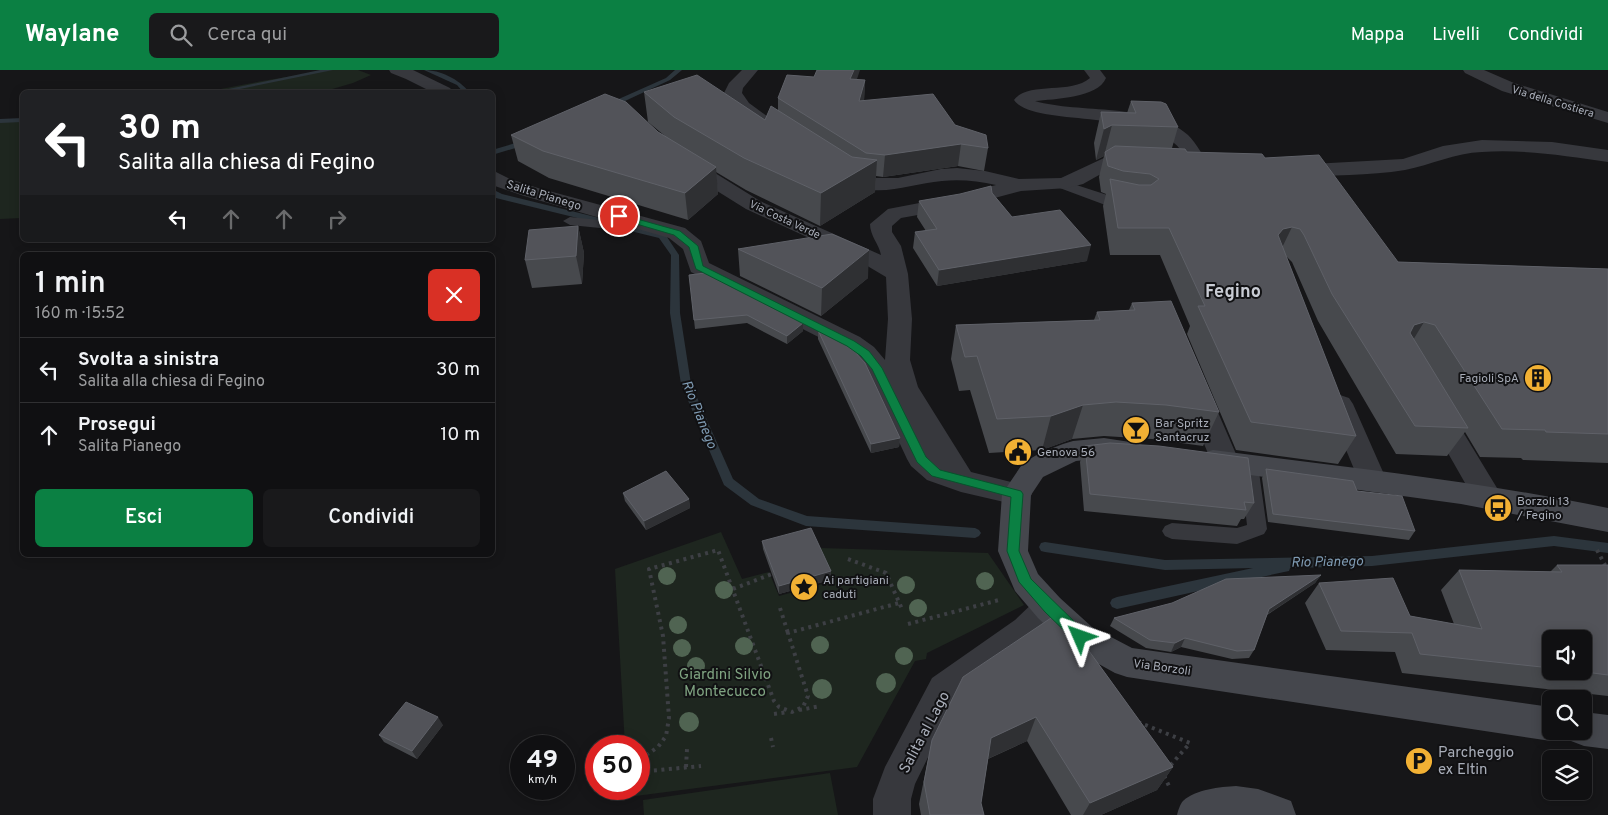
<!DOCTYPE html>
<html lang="it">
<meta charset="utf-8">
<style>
:root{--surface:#101012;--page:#19191b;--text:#f1f3f6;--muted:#9c9d9f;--line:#303032;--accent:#0b8043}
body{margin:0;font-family:Overpass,sans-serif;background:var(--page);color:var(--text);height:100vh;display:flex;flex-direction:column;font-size:19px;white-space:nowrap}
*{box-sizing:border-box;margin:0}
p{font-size:16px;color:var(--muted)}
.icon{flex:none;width:28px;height:28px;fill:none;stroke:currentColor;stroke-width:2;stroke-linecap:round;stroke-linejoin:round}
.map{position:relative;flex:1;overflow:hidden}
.details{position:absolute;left:20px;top:182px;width:475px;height:305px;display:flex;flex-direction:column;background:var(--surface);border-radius:8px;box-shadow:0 2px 12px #0003,0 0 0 1px var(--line)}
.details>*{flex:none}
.hud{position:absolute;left:20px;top:20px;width:475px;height:152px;border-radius:8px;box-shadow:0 2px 12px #0003,0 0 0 1px var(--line);background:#202124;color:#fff;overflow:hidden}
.fabs{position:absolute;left:1542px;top:560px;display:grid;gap:10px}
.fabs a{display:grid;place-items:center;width:50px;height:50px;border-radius:8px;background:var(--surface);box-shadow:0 2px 12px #0003,0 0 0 1px var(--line);font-size:25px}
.speed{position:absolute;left:510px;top:665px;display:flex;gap:10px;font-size:25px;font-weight:700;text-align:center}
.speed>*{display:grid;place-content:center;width:65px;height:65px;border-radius:50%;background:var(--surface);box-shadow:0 2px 12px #0003,0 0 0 1px var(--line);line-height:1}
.speed small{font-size:12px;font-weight:400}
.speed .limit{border:8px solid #d22;background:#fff;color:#111}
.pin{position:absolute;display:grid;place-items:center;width:42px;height:42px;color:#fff;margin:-21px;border:2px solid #fff;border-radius:50%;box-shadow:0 1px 5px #0007}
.me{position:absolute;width:55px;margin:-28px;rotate:313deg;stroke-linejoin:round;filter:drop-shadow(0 0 4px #0008)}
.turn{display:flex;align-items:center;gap:18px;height:105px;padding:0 15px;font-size:22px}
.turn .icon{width:65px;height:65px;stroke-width:2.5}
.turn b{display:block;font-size:35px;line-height:42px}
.lanes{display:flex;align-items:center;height:48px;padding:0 15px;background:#0003;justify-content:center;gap:25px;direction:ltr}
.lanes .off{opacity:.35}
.round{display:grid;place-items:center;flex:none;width:52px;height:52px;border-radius:8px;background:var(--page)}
.headline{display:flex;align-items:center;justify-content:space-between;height:85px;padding:0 15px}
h1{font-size:30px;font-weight:600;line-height:38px}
.cta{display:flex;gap:10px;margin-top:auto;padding:10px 15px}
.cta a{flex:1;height:58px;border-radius:8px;background:var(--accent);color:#fff;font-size:20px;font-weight:600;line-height:58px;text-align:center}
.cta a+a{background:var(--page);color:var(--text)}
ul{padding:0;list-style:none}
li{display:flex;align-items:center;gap:15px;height:65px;padding:0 15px;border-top:1px solid var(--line)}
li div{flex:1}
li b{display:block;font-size:19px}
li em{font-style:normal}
header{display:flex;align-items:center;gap:30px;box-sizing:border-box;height:70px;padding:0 25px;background:var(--accent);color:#fff}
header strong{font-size:24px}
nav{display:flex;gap:28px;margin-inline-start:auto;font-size:18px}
.search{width:350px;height:45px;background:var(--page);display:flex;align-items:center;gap:12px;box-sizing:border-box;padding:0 18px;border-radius:8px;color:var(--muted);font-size:19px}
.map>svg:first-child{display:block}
.green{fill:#1e261f}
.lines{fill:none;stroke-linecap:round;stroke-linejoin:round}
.stream{fill:#2c353c;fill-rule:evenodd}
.path{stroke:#3d3f44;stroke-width:4;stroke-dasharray:3 4.5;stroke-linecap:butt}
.lane{fill:#37383d;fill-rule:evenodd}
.street{fill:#37383d;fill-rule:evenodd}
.secondary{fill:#45474d;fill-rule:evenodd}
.tree{fill:#506452}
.wall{fill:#47494d;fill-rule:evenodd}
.shaded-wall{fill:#2f3033}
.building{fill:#525359;stroke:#5f6168}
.route{fill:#0b8043;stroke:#07532c}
.labels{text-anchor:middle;stroke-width:4;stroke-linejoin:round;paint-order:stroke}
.far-street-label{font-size:11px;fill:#a8adb8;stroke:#111113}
.street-label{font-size:12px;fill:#a8adb8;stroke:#111113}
.poi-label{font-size:12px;fill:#a8adb8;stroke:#111113;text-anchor:start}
.water-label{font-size:14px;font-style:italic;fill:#7f9bb3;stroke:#111113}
.near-park-label{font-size:15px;fill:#7fa381;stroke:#111113}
.near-street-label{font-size:15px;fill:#a8adb8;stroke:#111113}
.near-poi-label{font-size:15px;fill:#a8adb8;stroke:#111113;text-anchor:start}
.district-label{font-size:18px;font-weight:bold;fill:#c9ccd4;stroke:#111113}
</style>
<header>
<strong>Waylane</strong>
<div class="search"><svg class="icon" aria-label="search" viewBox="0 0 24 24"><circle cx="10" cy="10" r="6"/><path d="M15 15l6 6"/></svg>Cerca qui</div>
<nav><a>Mappa</a><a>Livelli</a><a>Condividi</a></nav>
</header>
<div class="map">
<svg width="1608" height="745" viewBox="0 0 1608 745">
<rect width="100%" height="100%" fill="#161618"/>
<path class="green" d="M330,0H358L371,5L353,13L322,22H205L262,11Z
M0,50H22V148L0,149Z
M721,462L742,509L769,502L779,526L833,511L820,478L988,483L1024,535L927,583L926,589L915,591L857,697L628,727V719H639V676H625L615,499Z
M830,703L838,745H644L643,730Z"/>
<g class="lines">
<path class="stream" d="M320,0H333L225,22H214Z
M424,0C440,0 459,9 469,22H463L457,15Z
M675,0H682L670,10L610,38L603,36L666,8Z
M22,48V52L0,53V49Z
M529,69L533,71L532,73L492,85V80Z
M492,119L502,124L665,164L679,185L680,243L691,314L733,409L759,429L807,446L975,458L979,460L981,463L979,466L975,468L806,456L751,435L724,415L681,314L670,243L671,185L659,168L496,128L492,125Z
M1554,466L1608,473V483L1554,476L1372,496L1290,498L1289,501L1284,502L1117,539L1112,537L1110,533L1112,529L1117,527L1253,498L1165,500L1045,482L1041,481L1039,477L1041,473L1045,472L1165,490L1372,486Z"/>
<path class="path" d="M1597,480L1605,495L1608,496
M848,489L886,503L902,539
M733,519L772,504
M780,538L788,563
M908,554L999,530
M799,640L821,636
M774,644L788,642
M1138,652L1190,673L1169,697
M771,668L773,677
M639,686H645L658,677L666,666L669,648L663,566L649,499L718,480L774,631L779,637L792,642L803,637L808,626L788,563L899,533
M686,697L687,679
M639,702L701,696
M1164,706L1170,718"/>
<path class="lane" d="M1061,110L1132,133L1134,136L1127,140L1108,136L1057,117L1055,114L1057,111Z
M619,143L624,144L626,147L624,150L600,158L570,155L563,151L570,147L599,150Z
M1249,388L1255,390L1258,395L1267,459L1264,464L1237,474L1172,469L1165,466L1162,461L1165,456L1172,453L1237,458L1247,455L1240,395L1243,390Z"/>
<path class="street" d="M389,0H413L450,18L453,22H432L406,9L391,3Z
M742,0H758L743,18L742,23L749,33L775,52L778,56L775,60C756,65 734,37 724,23L729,13Z
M1084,0H1100L1106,8C1098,28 1054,29 1035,31C1080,44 1151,32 1188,65C1197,74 1203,86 1210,97L1207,101L1200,103L1193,101C1187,92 1183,80 1174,73C1137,40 1032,56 1014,30C1028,11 1070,25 1090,8Z
M1463,0H1484L1514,13L1608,42V53L1502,21L1465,3Z
M1482,70L1552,72L1608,80V92C1567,86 1524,79 1482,82C1455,83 1431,95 1405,100C1369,106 1330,105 1294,107L1287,105L1284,101L1287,97L1294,95L1403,89L1443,76Z
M684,86L691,88L760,131L881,185C879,174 870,166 870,154L888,139L956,126L996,115C978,111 960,109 942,111C909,114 879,129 847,113C841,110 835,108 831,102L834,98L841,96L848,98L872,108H898L941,99L957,98L985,101L1019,109L1061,108L1104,88L1146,91L1149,95L1146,99L1139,101L1108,100L1083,114L1068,118L1021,121L957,138L901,148L892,156V162L901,176L908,204L912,249L910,290L918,317L971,402L1027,416L1032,424L1027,432L1017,435L961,422L927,410L911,396L907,389L866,301L856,289L842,279L691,202L683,179L669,168L524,126L492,115V100L510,109L538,118L685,158L701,171L709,193L860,267L874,277L885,290L888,249L886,207L859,191L746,139L677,96L674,92L677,88Z
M1197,315L1206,318L1210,324L1239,391L1235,398L1225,401L1215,398L1211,391L1184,324L1188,318Z
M1340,325L1349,328L1353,334L1387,411L1383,419L1373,422L1363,419L1359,411L1327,334L1331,328Z
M1437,332L1446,334L1497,418L1502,426L1497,434L1487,437L1477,434L1424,341L1428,334Z
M1049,524L1060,528L1065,538L1060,548L1039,570L956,630L915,714L911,729V745H873V729L885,697L932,608L1015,550L1038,528Z"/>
<path class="secondary" d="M1104,368L1130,372L1134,379L1130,386L1120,389L1104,388L1076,391L1043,407L1031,425L1028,481L1038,504L1060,528L1092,557L1132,578L1551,637V661H1566L1564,666L1551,671L1127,607L1115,603L1068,577L1038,548L1015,521L998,481L1002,424L1023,393L1040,383L1063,374L1073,371Z
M1213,380C1345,397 1477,411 1608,438V462L1461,434L1213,400L1203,397L1199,390L1203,383Z
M1584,642L1608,645V679L1584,676L1571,671L1567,661H1584Z
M1236,716L1258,719L1291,731L1296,745H1177C1178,741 1180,734 1183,731C1196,719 1220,717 1236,716Z"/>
</g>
<g class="tree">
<circle cx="667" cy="506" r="9"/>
<circle cx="985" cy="511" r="9"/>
<circle cx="906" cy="515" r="9"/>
<circle cx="724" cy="520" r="9"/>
<circle cx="918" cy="538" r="9"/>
<circle cx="678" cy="555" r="9"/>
<circle cx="820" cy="575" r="9"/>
<circle cx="744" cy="576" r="9"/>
<circle cx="682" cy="578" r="9"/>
<circle cx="904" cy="586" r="9"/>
<circle cx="696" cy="596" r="9"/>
<circle cx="886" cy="613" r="10"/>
<circle cx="822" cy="619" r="10"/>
<circle cx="689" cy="652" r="10"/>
</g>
<path class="wall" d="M857,10H865L864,31L955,55L988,78L984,101L958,96L883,107L876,106L875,122L820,156L746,120L716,102L718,124L688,150L549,108L518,91L511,65L658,62L665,66L648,52L644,22L765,50L778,40V28Z
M1131,31L1178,57L1172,78L1187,82L1265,88L1398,192L1608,199V393L1523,390L1521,388L1480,387L1465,362L1447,386L1396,384L1318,251L1292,192L1286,186L1356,366L1338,394L1236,380L1187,264L1190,256L1160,185H1110L1103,136L1106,124L1101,122L1099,107L1104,86L1096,90L1094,73L1101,42L1127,43Z
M992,123L1012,147L1087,191L937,216L913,178L915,162L926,161L917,147L919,131Z
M578,156L584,183L582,214L532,218L525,190Z
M738,179L868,208L821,246L740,206Z
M705,203L803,253V261L787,274L747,253L695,259L694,250Z
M1132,233L1219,342L1203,376L1152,369L1104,366L1072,369L1042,380L989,383L970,320L959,321L951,289L956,255L1094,250L1097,242L1129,240Z
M818,260L900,368L899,377L871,383L818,269Z
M1085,376L1254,433L1244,449H1241L1237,456L1084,441L1080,392Z
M1266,399L1357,421L1415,461L1409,470L1268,452L1262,408Z
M623,423L689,429L690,438L646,460L625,431Z
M762,471L831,501L830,510L779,524L763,479Z
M1557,495H1608V626L1402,603L1395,582L1326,580L1305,533L1319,513L1410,546L1454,554L1441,520L1459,500L1550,502ZM1551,569L1584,601H1551Z
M1321,505L1315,513L1267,545L1254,580L1249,588L1232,589L1181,577L1171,582L1146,578L1110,556L1114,548Z
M1063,545L1173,697L1157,720L1101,745H1071L1027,671L988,689L981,733L984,745H921L919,734L932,670Z
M443,655L417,689L384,672L379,665Z"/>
<path class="shaded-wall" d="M854,0H860L850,30V9Z
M865,10L864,31H859Z
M1112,55L1104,86L1096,90L1104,59Z
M961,74L958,96L883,107L885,85Z
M877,90L875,122L820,156L821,123Z
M716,97L718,124L688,150L685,123Z
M578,156L584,183L582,214L576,186Z
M1292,157L1279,184L1278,165L1283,159Z
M1091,175L1087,191L937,216L939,200Z
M869,180L868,208L821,246L822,218Z
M1424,252L1407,280L1396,283L1414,255Z
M803,253V261L787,274V266Z
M1083,335L1072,369L1042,380L1051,346Z
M900,368L899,377L871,383V374Z
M689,429L690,438L646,460L644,451Z
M831,501L830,510L779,524V516Z
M1321,505L1315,513L1263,547L1269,539Z
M1185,568L1181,577L1171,582L1175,573Z
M438,647L443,655L417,689L412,681Z
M1036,647L1027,671L983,691L991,668Z
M1173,697L1157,720L1101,745H1083L1090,733Z"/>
<path class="building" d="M817,0H854L850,9L865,10L859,31L933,24L955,55L986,65L988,78L961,74L885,85L866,83L778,28L787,5L814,7Z
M697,5L765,50L771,36L852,87L877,90L821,123L744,88L674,47L644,22Z
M605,24L626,32L658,62L716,97L685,123L543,81L511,65Z
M1131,31L1161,32L1166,34L1178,57L1112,55L1104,59L1101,42L1136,43Z
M1115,76L1185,79L1187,82L1262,84L1265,88L1319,85L1398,192L1608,199V364L1546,362L1545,360L1502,359L1435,255L1424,252L1414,255L1410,263L1468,358L1415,356L1332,224L1304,165L1300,159L1292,157L1283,159L1278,165L1356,366L1251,352L1198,236H1205L1169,158H1118L1110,109L1139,115H1151L1159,109L1150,104L1123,101L1108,96L1105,82Z
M991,116L992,123L1012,147L1060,140L1091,175L939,200L915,162L937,159L919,131L960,124Z
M578,156L576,186L525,190L529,160Z
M832,164L869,180L822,218L738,179Z
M705,203L803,253L787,266L747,245L694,250L689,205Z
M1171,231L1219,342L1166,335L1116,332L1083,335L1051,346L997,349L977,286L965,287L956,255L1100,250L1097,242L1135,240L1132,233Z
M818,260L841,272L855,282L865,293L900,368L871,374Z
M1110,373L1159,376L1248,388L1254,433L1244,432L1246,440L1090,424L1085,376Z
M1266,399L1353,411L1357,421L1402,426L1415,461L1273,444Z
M666,401L689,429L644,451L623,423Z
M811,458L831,501L779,516L762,471Z
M1557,495H1608V605L1578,601H1584V569H1551V598L1420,584L1412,563L1341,561L1319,513L1393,508L1410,546L1482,559L1459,500L1562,502Z
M1321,505L1269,539L1254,580L1237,581L1185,568L1175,573L1150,570L1114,548L1172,533L1226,509Z
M1063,545L1173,697L1090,733L1036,647L991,668L981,733L984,745H930L924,712L932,670L963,607L1051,548Z
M406,632L438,647L412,681L379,665Z"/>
<path class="route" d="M619,144L680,161L698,176L703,196L854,271L869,281L882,298L926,387L940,400L1021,421L1023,424L1019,481L1031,509L1085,562L1087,567L1085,571L1080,573L1075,571L1045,542L1019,512L1007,481L1011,427L932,406L917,392L872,299L861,286L847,276L696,199L689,177L674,165L616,148V145Z"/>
<defs>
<symbol id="building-disc" viewBox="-11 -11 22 22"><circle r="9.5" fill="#f2b134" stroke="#111113"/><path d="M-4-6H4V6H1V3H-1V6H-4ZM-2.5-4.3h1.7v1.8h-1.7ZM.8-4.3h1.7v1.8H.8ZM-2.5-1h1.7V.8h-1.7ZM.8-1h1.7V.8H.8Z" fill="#111"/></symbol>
<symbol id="bar-disc" viewBox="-11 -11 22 22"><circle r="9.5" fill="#f2b134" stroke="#111113"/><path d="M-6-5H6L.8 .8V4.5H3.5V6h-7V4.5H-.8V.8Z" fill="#111"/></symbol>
<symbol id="civic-disc" viewBox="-11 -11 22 22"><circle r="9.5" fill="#f2b134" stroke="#111113"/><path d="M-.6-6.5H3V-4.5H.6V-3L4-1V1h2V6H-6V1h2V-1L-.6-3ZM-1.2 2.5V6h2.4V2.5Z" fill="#111"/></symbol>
<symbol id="bus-disc" viewBox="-11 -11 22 22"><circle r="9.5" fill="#f2b134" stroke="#111113"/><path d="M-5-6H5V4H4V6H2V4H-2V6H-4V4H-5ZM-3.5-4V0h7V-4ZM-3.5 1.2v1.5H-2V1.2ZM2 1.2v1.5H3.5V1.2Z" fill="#111"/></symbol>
<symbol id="sight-disc" viewBox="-11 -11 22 22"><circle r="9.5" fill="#f2b134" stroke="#111113"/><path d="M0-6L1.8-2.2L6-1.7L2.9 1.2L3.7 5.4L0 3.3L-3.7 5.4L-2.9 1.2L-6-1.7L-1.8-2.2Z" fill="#111"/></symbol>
<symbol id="parking-disc" viewBox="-11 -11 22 22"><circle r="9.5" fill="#f2b134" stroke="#111113"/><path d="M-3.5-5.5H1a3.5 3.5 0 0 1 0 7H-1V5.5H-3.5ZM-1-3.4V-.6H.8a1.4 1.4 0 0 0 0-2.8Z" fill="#111"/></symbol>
</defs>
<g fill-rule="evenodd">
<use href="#building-disc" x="1522" y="292" width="32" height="32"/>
<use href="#bar-disc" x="1120" y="344" width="32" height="32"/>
<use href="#civic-disc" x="1002" y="366" width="32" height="32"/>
<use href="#bus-disc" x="1482" y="422" width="32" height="32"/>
<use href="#sight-disc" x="788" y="501" width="32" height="32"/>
<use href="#parking-disc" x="1403" y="675" width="32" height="32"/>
</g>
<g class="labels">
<g class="far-street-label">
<text transform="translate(1553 31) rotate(17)" y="4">Via della Costiera</text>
<text transform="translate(785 149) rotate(25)" y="4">Via Costa Verde</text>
</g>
<g class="street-label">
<text transform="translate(544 125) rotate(17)" y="4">Salita Pianego</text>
<text transform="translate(1162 597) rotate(8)" y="4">Via Borzoli</text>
</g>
<g class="poi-label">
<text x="1519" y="312" text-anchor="end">Fagioli SpA</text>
<text x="1155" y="357">Bar Spritz<tspan x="1155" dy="14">Santacruz</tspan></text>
<text x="1037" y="386">Genova 56</text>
<text x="1517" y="435">Borzoli 13<tspan x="1517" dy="14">/ Fegino</tspan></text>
<text x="823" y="514">Ai partigiani<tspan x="823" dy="14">caduti</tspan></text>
</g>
<g class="water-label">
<text transform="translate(700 344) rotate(68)" y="5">Rio Pianego</text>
<text transform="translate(1327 491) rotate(-1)" y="5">Rio Pianego</text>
</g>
<g class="near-park-label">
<text x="725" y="609">Giardini Silvio<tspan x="725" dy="17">Montecucco</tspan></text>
</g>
<g class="near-street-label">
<text transform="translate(924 662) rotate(-62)" y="5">Salita al Lago</text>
</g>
<g class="near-poi-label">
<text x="1438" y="687">Parcheggio<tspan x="1438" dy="17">ex Eltin</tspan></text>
</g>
<g class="district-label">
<text x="1233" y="227">Fegino</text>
</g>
</g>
</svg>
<div class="fabs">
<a><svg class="icon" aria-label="sound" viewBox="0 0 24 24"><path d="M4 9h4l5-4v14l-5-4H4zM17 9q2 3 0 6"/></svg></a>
<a><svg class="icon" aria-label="search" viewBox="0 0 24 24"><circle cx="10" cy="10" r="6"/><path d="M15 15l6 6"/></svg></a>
<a><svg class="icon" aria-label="layers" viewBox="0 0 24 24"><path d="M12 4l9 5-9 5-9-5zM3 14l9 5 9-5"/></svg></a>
</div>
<div class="speed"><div>49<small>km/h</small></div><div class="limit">50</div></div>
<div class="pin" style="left:619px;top:146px;background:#d93025"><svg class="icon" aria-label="arrive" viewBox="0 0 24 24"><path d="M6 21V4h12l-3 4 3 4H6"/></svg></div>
<svg class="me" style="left:1080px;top:567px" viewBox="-20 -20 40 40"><path d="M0-17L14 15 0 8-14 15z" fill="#0b8043" stroke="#fff" stroke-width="4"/></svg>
<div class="hud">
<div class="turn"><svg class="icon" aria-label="left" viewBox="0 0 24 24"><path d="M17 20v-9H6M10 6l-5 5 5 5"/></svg><div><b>30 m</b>Salita alla chiesa di Fegino</div></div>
<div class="lanes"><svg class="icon" aria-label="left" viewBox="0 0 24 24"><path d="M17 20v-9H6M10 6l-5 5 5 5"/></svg><svg class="icon off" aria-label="ahead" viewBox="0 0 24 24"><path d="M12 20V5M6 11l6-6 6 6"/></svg><svg class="icon off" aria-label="ahead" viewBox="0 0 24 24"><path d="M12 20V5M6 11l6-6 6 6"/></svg><svg class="icon off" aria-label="right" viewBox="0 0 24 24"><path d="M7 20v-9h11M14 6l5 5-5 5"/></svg></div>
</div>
<section class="details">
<div class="headline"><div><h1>1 min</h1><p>160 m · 15:52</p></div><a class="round" style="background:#d93025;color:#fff"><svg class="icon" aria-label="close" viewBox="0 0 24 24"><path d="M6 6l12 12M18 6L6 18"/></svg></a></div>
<ul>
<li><svg class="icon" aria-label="left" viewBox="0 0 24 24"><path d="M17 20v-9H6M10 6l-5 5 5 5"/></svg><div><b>Svolta a sinistra</b><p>Salita alla chiesa di Fegino</p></div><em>30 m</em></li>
<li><svg class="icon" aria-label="ahead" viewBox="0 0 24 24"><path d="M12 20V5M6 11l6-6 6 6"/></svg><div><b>Prosegui</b><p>Salita Pianego</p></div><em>10 m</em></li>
</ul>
<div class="cta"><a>Esci</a><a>Condividi</a></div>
</section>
</div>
